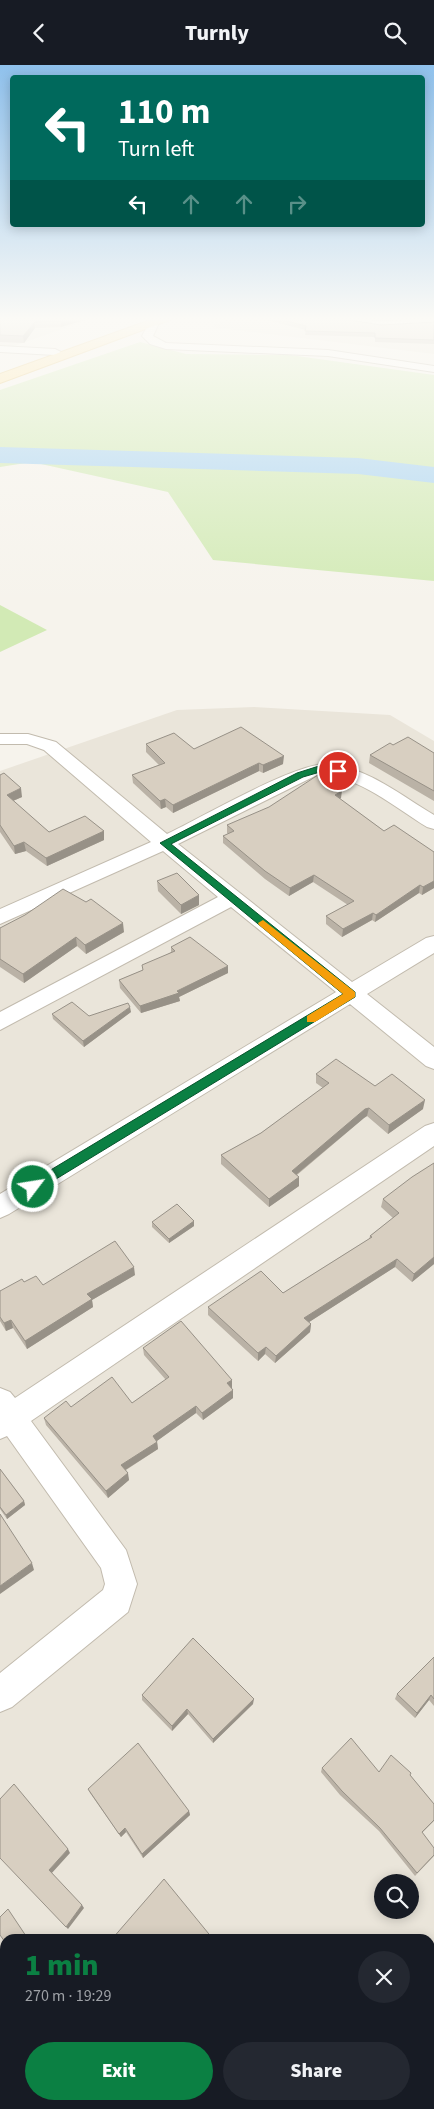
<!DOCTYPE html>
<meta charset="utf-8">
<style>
:root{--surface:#171b24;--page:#242831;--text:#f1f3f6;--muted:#9ea1a6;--accent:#0b8043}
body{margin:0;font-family:"Source Sans 3",sans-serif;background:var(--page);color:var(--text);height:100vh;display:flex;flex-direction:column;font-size:19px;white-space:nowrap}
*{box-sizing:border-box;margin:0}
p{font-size:16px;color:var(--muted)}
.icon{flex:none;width:28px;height:28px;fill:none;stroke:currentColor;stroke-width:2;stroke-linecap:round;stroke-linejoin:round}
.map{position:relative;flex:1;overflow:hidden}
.side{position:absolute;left:0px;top:1869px;width:435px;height:176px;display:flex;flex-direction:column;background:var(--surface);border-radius:15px 15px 0 0;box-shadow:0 2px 12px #0003}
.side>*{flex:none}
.top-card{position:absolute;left:10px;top:10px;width:415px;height:152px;border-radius:5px;box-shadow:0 2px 12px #0003;background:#00695c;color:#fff;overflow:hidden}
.tools{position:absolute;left:374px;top:1809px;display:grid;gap:10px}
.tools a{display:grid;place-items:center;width:45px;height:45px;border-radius:50%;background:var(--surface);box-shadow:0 2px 12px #0003;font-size:25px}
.pin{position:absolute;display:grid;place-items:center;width:42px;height:42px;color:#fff;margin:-21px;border:2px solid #fff;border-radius:50%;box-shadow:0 1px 5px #0007}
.me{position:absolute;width:55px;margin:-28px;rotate:59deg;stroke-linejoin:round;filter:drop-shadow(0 0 4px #0008)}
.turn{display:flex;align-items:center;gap:18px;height:105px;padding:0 25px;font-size:22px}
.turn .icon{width:65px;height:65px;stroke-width:2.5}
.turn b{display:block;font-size:35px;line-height:42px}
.lanes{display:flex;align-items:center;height:48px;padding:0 25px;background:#0003;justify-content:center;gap:25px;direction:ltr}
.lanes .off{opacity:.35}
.round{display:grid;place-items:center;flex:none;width:52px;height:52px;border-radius:26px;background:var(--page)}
.head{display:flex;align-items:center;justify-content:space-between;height:85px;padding:0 25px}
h1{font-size:30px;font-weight:800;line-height:38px;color:var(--accent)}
.cta{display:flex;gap:10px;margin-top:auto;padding:10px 25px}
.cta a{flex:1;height:58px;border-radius:30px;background:var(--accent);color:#fff;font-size:20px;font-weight:800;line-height:58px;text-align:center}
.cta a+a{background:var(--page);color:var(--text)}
header{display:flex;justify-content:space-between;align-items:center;height:65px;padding:0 25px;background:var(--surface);font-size:22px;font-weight:800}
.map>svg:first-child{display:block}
.residential{fill:#eae5da;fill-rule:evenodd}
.green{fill:#d2eab5}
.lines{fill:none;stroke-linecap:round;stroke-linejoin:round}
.river{fill:#a9d4f2;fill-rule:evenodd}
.minor-casing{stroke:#c2bbae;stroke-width:2}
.primary-casing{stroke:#e6c16a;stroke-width:2}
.minor{fill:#fff;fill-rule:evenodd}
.primary{fill:#ffe39c;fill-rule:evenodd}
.wall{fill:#bab2a6}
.shaded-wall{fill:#979187}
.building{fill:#d8cfc1;stroke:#979187}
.route{fill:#0b8043;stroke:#07532c}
.slow{fill:#f59e0b}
</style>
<header><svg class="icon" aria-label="back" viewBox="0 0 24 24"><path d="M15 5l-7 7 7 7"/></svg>Turnly<svg class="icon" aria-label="search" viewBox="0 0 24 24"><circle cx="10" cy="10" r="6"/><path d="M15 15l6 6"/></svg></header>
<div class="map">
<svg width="434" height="2044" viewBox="0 0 434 2044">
<rect width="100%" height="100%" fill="#f6f3ec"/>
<path class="residential" d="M0,253H93L0,286Z
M230,253H434V289L211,262Z
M254,642L390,650L434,676V2044H0V706L177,645ZM382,1818H410V1845H382ZM5,1874H430V2040H5Z"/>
<path class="green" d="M140,277L186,289L290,290L434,310V516L213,495L168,427L32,397L0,402V325Z
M0,540L47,565L0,587Z"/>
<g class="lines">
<path class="river" d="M0,382L358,393L434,402V418L358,409L0,398Z"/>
<defs>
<path id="minor" d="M332,253L381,256L434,254V260L381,262L337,256Z
M153,257L158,260L153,271L166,278L328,285L434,301V307L328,291L166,284L150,279L142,271L149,258Z
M0,281L55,284L61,287L55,290L0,287Z
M0,669H28L56,677L167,769C201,753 299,695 331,699C369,704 402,731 434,750V764L427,762C394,742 359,711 319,709L178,779L352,917L426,873L434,871V888L367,929L434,982V1004L426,1001L350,939L9,1149L0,1153V1129L336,927L231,842L0,965V947L218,832L163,786L0,859V844L151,777L44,685L27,679H0Z
M434,1058V1081L31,1356L126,1485L137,1519L128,1547L12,1642L0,1647V1608L103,1525L105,1519L101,1503L7,1371L0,1374V1323L10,1327L15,1333L425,1061Z
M434,1908V1950L430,1952V1910Z"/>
<path id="primary" d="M156,253H175L0,318V309Z"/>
</defs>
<use href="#minor" class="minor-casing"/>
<use href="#primary" class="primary-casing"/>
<use href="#minor" class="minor"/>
<use href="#primary" class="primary"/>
</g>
<path class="wall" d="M0,253H92L61,262L35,263L24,278L0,277Z
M266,253H336L381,260L434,257V279L375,277V272L305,270L306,265L266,255Z
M370,253H399L381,254Z
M146,679L194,684L283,699L263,708L259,706L173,748L166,742L161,744L133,718L132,710L159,700L146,687Z
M393,680L434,688V736L369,698L370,690Z
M0,710L22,732L13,736L49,767L104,766V775L47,801L26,786L15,789L0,767Z
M341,733L340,734L384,766L434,787V823L422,830L419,828L375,857L372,855L342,872L326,859V851L348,840L313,817L289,831L265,814L223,778V771L228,769L227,768V760Z
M157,816L199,840L181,849L158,826Z
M0,863L124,867L86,889L77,881L24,918L0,902Z
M171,882L228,901V908L179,932L180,936L141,948L120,923L119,915L143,905L171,887Z
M131,947L84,982L53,954L52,949L89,951Z
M316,1009L375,1021L423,1044L388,1069L367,1051L364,1053L297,1110L299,1121L269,1142L221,1099V1090L261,1068L323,1023L316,1018Z
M434,1098V1199L412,1217L395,1202L309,1257L311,1259L310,1267L275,1298L265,1289L258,1296L208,1250V1242L283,1228L369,1174L370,1171L393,1153L381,1142L383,1134Z
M194,1156V1161L169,1178L152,1162V1157Z
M135,1210L92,1235L93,1242L27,1284L13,1263L6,1266L0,1256V1226L24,1217L43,1220Z
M143,1283L232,1323L233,1333L203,1355L196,1348L157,1376L158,1384L126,1405L129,1415L108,1433L46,1360L44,1353L71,1342L132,1338L166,1315L144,1290Z
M0,1404L24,1436L25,1440L7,1454L0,1444Z
M434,1592V1641L429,1635L415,1653L395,1634L397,1629Z
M142,1630L253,1639L213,1678L188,1649L172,1666L142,1635Z
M322,1703L410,1710L434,1739V1756L422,1768L434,1791L415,1811L379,1766L340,1730L321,1707Z
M88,1724L189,1746L190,1750L143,1793L126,1767L121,1772L90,1728Z
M397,2040H412L415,2044H393Z"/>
<path class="shaded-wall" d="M68,253H92L61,262V256Z
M35,257V263L24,278L23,271Z
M284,691L283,699L263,708V700Z
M259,698V706L173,748V740Z
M21,723L22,732L8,738L7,730Z
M342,726L341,733L334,738L335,730Z
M165,734L166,742L161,744L160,736Z
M104,766V775L47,801L46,793Z
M24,777L26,786L15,789L14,781Z
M314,810L313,817L289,831L290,823Z
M434,816V823L422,830L423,822Z
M420,820L419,828L375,857L376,850Z
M199,830V840L181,849V840Z
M373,848L372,855L342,872L343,864Z
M123,858L124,867L86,889L85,880Z
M76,872L77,881L24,918L23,909Z
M228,901V908L179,932L180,936L141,948L140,941L177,926Z
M130,942L131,947L84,982L83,976Z
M425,1035L423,1044L388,1069L389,1060Z
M369,1043L367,1051L364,1053L291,1114L292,1106L365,1044Z
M299,1112V1121L269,1142V1134Z
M194,1156V1161L169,1178V1174Z
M434,1192V1199L412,1217L414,1209Z
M397,1194L395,1202L303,1261L304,1253Z
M134,1202L135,1210L92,1235L93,1242L27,1284L25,1276L87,1229Z
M11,1255L13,1263L6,1266L4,1258Z
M311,1259L310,1267L275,1298L276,1291Z
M266,1282L265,1289L258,1296V1288Z
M232,1315V1323L227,1326V1318Z
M233,1325V1333L203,1355L202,1348Z
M196,1341V1348L154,1378L153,1371Z
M157,1377L158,1384L122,1407L121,1400Z
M128,1408L129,1415L108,1433L106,1426Z
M24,1436L25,1440L7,1454L6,1450Z
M32,1498L34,1505L0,1529V1521Z
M431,1630L429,1635L415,1653L417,1648Z
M254,1634L253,1639L213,1678V1674Z
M187,1644L188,1649L172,1666V1661Z
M189,1746L190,1750L143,1793L142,1789Z
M125,1763L126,1767L121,1772L119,1769Z
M68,1784L70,1788L51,1809L49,1805Z
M82,1840L84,1843L68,1864L66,1862Z"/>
<path class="building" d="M0,253H68L61,256L35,257L23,271L0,270Z
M275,253H336L381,260L434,257V275L375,273V268L305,266L306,261Z
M241,662L284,691L263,700L259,698L173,740L165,734L160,736L132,710L165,698L146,679L174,668L194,684Z
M408,672L434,688V726L370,690L390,678L393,680Z
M4,708L21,723L7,730L49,767L85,751L104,766L46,793L24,777L14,781L0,760V710Z
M318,710L342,726L335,730L384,766L394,760L434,787V816L423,822L420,820L376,850L373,848L343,864L326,851L354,836L314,810L290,823L265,806L223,771L234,766L227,760L269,742Z
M177,808L199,830L181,840L157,816Z
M63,824L86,837L91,834L123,858L85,880L76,872L23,909L0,894V863L25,850Z
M190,872L228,901L177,926L179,928L140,941L119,915L143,905L142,900L175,886L171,882Z
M72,937L89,951L128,938L130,942L83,976L52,949Z
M336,994L375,1021L392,1009L425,1035L389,1060L369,1043L365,1044L292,1106L299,1112L269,1134L221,1090L261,1068L329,1018L316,1009Z
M434,1098V1192L414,1209L397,1194L304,1253L311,1259L276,1291L266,1282L258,1288L208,1242L261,1206L283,1228L372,1172L370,1171L399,1148L383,1134L412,1112Z
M177,1139L194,1156L169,1174L152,1157Z
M115,1176L134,1202L87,1229L92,1234L25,1276L11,1255L4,1258L0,1252V1226L22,1214L24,1217L36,1211L43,1220Z
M181,1256L232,1315L227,1318L233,1325L202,1348L196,1341L153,1371L157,1377L121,1400L128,1408L106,1426L44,1353L66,1336L71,1342L112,1312L132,1338L169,1312L143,1283Z
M0,1404L24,1436L6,1450L0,1442Z
M0,1449L32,1498L0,1521Z
M193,1573L254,1634L213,1674L187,1644L172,1661L142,1630Z
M434,1592V1634L431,1630L417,1648L397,1629Z
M351,1673L379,1707L391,1690L411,1708L410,1710L434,1739V1755L422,1767L434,1783V1790L417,1808L380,1763L342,1726L322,1703Z
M138,1678L189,1746L142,1789L125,1763L119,1769L88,1724Z
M14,1719L68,1784L49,1805L82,1840L66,1862L0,1793V1734Z
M164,1814L213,1874H112Z
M8,1844L28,1874H5V1877L0,1870V1852Z
M193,2040H231L226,2044H195Z
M399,2040H412L415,2044H396Z"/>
<linearGradient id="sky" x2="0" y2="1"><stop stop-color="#8fc1ec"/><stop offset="0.47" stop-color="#fbfaf6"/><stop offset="1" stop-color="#fbfaf6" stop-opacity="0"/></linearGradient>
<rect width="434" height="540" fill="url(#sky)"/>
<path class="route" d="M319,701L338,703L342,706L338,708L320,707L303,712L171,779L355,927V932L38,1125H29L27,1122L29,1118L343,929L160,778L297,708Z"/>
<path class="slow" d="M263,855L355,927V932L315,957H307V951L343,929L259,860L258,858Z"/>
</svg>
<div class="tools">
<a><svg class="icon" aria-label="search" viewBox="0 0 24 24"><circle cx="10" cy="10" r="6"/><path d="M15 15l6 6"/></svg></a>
</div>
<div class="pin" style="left:338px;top:706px;background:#d93025"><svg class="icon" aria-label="arrive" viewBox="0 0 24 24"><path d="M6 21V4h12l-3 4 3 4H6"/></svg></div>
<svg class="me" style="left:33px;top:1122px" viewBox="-20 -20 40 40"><circle r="17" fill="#0b8043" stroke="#fff" stroke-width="3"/><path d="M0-11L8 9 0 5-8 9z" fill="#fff"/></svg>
<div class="top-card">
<div class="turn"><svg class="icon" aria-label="left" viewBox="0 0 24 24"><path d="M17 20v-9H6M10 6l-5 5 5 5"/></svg><div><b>110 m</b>Turn left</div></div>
<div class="lanes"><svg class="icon" aria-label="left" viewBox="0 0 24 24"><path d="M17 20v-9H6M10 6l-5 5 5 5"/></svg><svg class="icon off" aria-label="ahead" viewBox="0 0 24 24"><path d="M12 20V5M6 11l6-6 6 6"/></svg><svg class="icon off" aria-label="ahead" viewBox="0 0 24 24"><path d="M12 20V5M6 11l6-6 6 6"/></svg><svg class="icon off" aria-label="right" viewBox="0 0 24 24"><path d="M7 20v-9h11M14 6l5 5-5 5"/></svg></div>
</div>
<section class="side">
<div class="head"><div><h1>1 min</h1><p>270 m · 19:29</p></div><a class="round"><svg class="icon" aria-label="close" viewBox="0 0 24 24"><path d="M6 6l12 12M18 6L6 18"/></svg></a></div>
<div class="cta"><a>Exit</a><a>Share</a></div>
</section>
</div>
